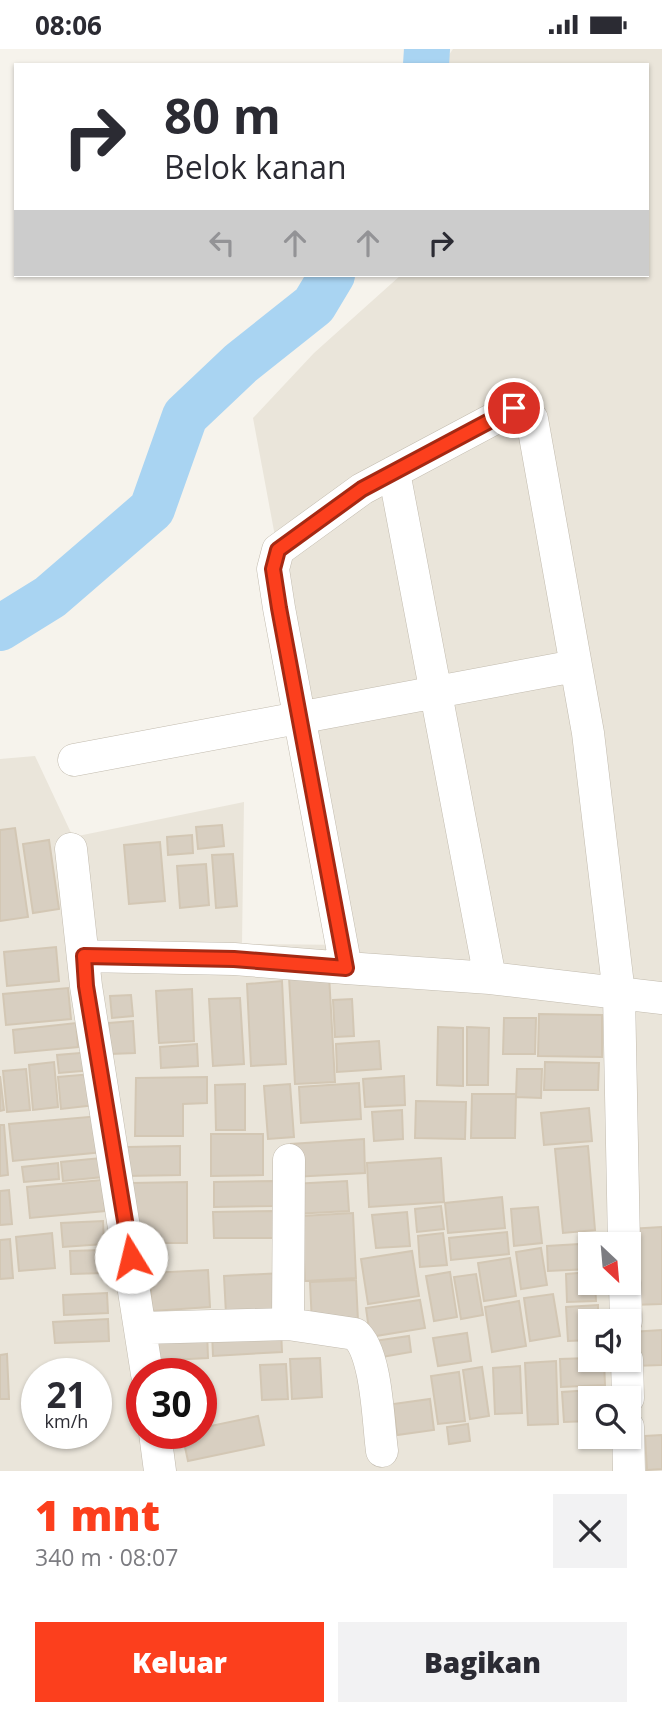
<!DOCTYPE html>
<html lang="id">
<meta charset="utf-8">
<style>
:root{--surface:#fff;--page:#f2f2f3;--text:#2b2b33;--muted:#7c7c81;--accent:#fc3f1d}
body{margin:0;font-family:"Open Sans",sans-serif;background:var(--page);color:var(--text);height:100vh;display:flex;flex-direction:column;font-size:26px;white-space:nowrap}
*{box-sizing:border-box;margin:0}
p{font-size:23px;color:var(--muted)}
.icon{flex:none;width:38px;height:38px;fill:none;stroke:currentColor;stroke-width:2;stroke-linecap:round;stroke-linejoin:round}
.map{position:relative;height:1422px;overflow:hidden}
.sheet{display:flex;flex-direction:column;background:var(--surface);flex:1}
.sheet>*{flex:none}
.top-card{position:absolute;left:14px;top:14px;width:635px;height:214px;border-radius:0px;box-shadow:0 2px 5px #0004;background:#fff;color:var(--text);overflow:hidden}
.needle{width:46px;rotate:154deg}
.controls{position:absolute;left:578px;top:1183px;display:grid;gap:14px}
.controls a{display:grid;place-items:center;width:63px;height:63px;border-radius:0px;background:var(--surface);box-shadow:0 2px 5px #0004;font-size:35px}
.speed{position:absolute;left:21px;top:1309px;display:flex;gap:14px;font-size:35px;font-weight:700;text-align:center}
.speed>*{display:grid;place-content:center;width:91px;height:91px;border-radius:50%;background:var(--surface);box-shadow:0 2px 5px #0004;line-height:1}
.speed small{font-size:18px;font-weight:400}
.speed .limit{border:10px solid #d22;background:#fff;color:#111}
.pin{position:absolute;display:grid;place-items:center;width:60px;height:60px;color:#fff;margin:-30px;border:4px solid #fff;border-radius:50%;box-shadow:0 2px 7px #0007}
.me{position:absolute;width:77px;margin:-38px;rotate:351deg;stroke-linejoin:round;filter:drop-shadow(0 0 5px #0008)}
.turn{display:flex;align-items:center;gap:24px;height:147px;padding:0 35px;font-size:32px}
.turn .icon{width:91px;height:91px;stroke-width:2.5}
.turn b{display:block;font-size:49px;line-height:60px}
.lanes{display:flex;align-items:center;height:66px;padding:0 35px;background:#0003;justify-content:center;gap:35px;direction:ltr}
.lanes .off{opacity:.35}
.round{display:grid;place-items:center;flex:none;width:74px;height:74px;border-radius:0px;background:var(--page)}
.headline{display:flex;align-items:center;justify-content:space-between;height:119px;padding:0 35px}
h1{font-size:42px;font-weight:800;line-height:52px;color:var(--accent)}
.cta{display:flex;gap:14px;margin-top:auto;padding:14px 35px}
.cta a{flex:1;height:80px;border-radius:0px;background:var(--accent);color:#fff;font-size:28px;font-weight:800;line-height:80px;text-align:center}
.cta a+a{background:var(--page);color:var(--text)}
.status{display:flex;justify-content:space-between;align-items:center;height:49px;padding:0 35px;background:var(--surface);direction:ltr}
.status svg{height:19px;fill:currentColor}
.map>svg:first-child{display:block}
.residential{fill:#eae5da;fill-rule:evenodd}
.lines{fill:none;stroke-linecap:round;stroke-linejoin:round}
.river{stroke:#a9d4f2;stroke-width:46}
.building{fill:#d8cfc1;stroke:#d3c7b4;stroke-width:2}
.minor-casing{stroke:#c2bbae;stroke-width:33}
.minor{stroke:#fff;stroke-width:32}
.route-casing{stroke:#a42913;stroke-width:18}
.route{stroke:#fc3f1d;stroke-width:12}
</style>
<div class="status"><b>08:06</b><svg viewBox="0 0 49 12"><path d="M0 12V9h3v3zM5 12V6h3v6zM10 12V3h3v9zM15 12V0h3v12zM26 1h20v11H26zM47 4h2v5h-2z"/></svg></div>
<div class="map">
<svg width="662" height="1422" viewBox="0 0 662 1422">
<rect width="100%" height="100%" fill="#f6f3ec"/>
<path class="residential" d="M453,0H662V1422H0V710L35,707L73,788L244,753L242,895L351,896L253,369L314,304L401,226H648V16H442ZM590,1195H628V1234H590ZM590,1272H628V1311H590ZM37,1325H96V1384H37ZM142,1325H201V1384H142ZM590,1349H628V1388H590Z"/>
<g class="lines">
<path class="river" d="M426,16L427,0
M0,579L50,548L152,460L185,367L241,314L314,256L332,226"/>
</g>
<path class="building" d="M222,776L224,797L198,800L196,778Z
M15,779L28,868L0,872V781Z
M192,786L193,804L168,806L167,788Z
M49,791L59,860L33,864L23,795Z
M160,793L165,852L129,855L124,796Z
M233,805L237,857L216,859L212,806Z
M206,815L209,856L180,859L177,817Z
M56,898L59,932L7,937L4,903Z
M329,926L335,1033L295,1035L289,928Z
M282,932L286,1015L251,1017L247,935Z
M68,939L71,970L6,976L3,945Z
M192,940L194,992L159,994L156,942Z
M131,946L133,967L112,969L110,947Z
M240,949L244,1015L213,1017L209,950Z
M352,950L354,987L335,988L333,951Z
M539,965L602,966V1008L538,1007Z
M504,969H536L535,1005H503Z
M133,972L135,1004L110,1005L109,974Z
M76,974L78,998L15,1004L13,981Z
M438,978L463,979V1037L437,1036Z
M467,978L489,979L488,1036H467Z
M379,992L381,1020L337,1023L336,995Z
M197,995L198,1017L161,1019L160,998Z
M92,1003L93,1021L59,1024L57,1006Z
M54,1013L58,1058L33,1061L29,1016Z
M545,1013L599,1014L598,1041H544Z
M26,1020L30,1061L7,1063L3,1022Z
M517,1020H542L541,1049L516,1048Z
M92,1025L95,1056L61,1060L58,1028Z
M0,1027L4,1061L0,1062Z
M404,1027L405,1056L365,1058L363,1030Z
M207,1028V1054L183,1055V1087H135L136,1029Z
M359,1034L361,1070L301,1074L299,1038Z
M245,1035V1081H216L215,1036Z
M290,1035L294,1088L268,1090L264,1037Z
M472,1045H516L515,1089H471Z
M416,1052L466,1053L465,1090L415,1089Z
M589,1059L592,1092L544,1096L541,1064Z
M402,1061L403,1090L374,1092L372,1063Z
M100,1067L103,1103L13,1112L9,1075Z
M0,1076H4L8,1126L0,1127Z
M211,1085H263V1126L211,1127Z
M364,1090L365,1124L293,1128L291,1095Z
M180,1097V1126L127,1127V1098Z
M588,1097L595,1181L563,1184L555,1100Z
M101,1109L103,1128L63,1132L61,1113Z
M441,1109L444,1153L369,1158L367,1114Z
M58,1114L59,1130L24,1133L22,1118Z
M102,1131L105,1162L30,1169L27,1138Z
M274,1132L275,1157L214,1158V1133Z
M347,1132L349,1162L294,1165L292,1135Z
M187,1133V1194H133V1134Z
M9,1141L12,1175L0,1176V1142Z
M502,1148L505,1179L448,1184L445,1154Z
M441,1157L444,1180L417,1183L415,1160Z
M538,1158L542,1194L514,1197L511,1160Z
M275,1162V1189H214L213,1163Z
M407,1163L410,1197L376,1199L372,1166Z
M353,1164L356,1229L305,1232L302,1167Z
M103,1172L104,1195L63,1198L61,1174Z
M662,1178V1255L632,1256L629,1180Z
M507,1183L509,1205L451,1211L449,1189Z
M52,1184L55,1219L19,1222L16,1188Z
M443,1184L447,1216L420,1218L418,1187Z
M10,1190L13,1229L0,1230V1191Z
M597,1194L590,1195V1220L548,1222L547,1197Z
M541,1199L547,1236L521,1240L516,1203Z
M103,1201L104,1224L71,1225L70,1202Z
M412,1202L419,1247L368,1255L361,1210Z
M510,1209L516,1247L484,1252L478,1214Z
M208,1221L210,1258L152,1262L150,1224Z
M450,1223L457,1268L434,1272L426,1227Z
M590,1223V1234H595L596,1252L567,1253L566,1225Z
M282,1224L283,1262L226,1265L224,1227Z
M476,1225L483,1266L461,1270L454,1228Z
M356,1231L358,1272L312,1275L310,1233Z
M107,1244L108,1264L64,1266L63,1246Z
M553,1245L560,1287L530,1292L524,1249Z
M420,1251L425,1279L370,1288L366,1259Z
M519,1252L526,1297L492,1303L485,1258Z
M598,1256V1272H590V1291L568,1292L566,1258Z
M108,1270L109,1292L55,1294L53,1273Z
M281,1280L282,1303L213,1307L212,1283Z
M662,1281V1316L633,1317L631,1283Z
M207,1282L208,1309L150,1312L149,1285Z
M467,1284L471,1312L438,1317L433,1289Z
M409,1287L411,1303L370,1310L367,1293Z
M7,1305L9,1350H0V1306Z
M320,1309L322,1348L292,1350L290,1310Z
M590,1309L604,1311L605,1336L561,1338L560,1310Z
M556,1312L558,1375L528,1376L525,1314Z
M286,1315L288,1350L262,1351L260,1316Z
M520,1317L522,1364L495,1365L493,1319Z
M482,1318L489,1367L470,1370L463,1321Z
M459,1323L465,1372L438,1375L431,1327Z
M608,1340L609,1349H590V1372L564,1373L562,1343Z
M430,1350L434,1381L397,1386L393,1355Z
M258,1367L264,1396L188,1412L182,1384H201V1379Z
M468,1375L470,1392L449,1395L447,1378Z
M662,1386V1420L647,1421L645,1387Z"/>
<g class="lines">
<defs>
<path id="minor" d="M394,423L490,929
M74,711L575,617
M71,800L86,937L147,1325
M84,907L234,910L346,919
M624,1195L619,945L588,684L532,370L524,359H514L362,440L278,501L273,520L279,559L346,919L490,929L662,949
M625,1234L626,1272
M288,1275L289,1111
M141,1279L288,1275L355,1285C377,1303 378,1373 382,1402
M627,1311L628,1349
M628,1378L629,1422
M155,1384L160,1422"/>
</defs>
<use href="#minor" class="minor-casing"/>
<use href="#minor" class="minor"/>
</g>
<g class="lines">
<defs>
<path id="route" d="M131,1208L86,937L84,907L234,910L346,919L279,559L273,520L278,501L362,440L514,359"/>
</defs>
<use href="#route" class="route-casing"/>
<use href="#route" class="route"/>
</g>
</svg>
<div class="controls">
<a><svg class="needle" viewBox="-14 -14 28 28"><path d="M0-13l5 13h-10z" fill="#e53935"/><path d="M0 13l5-13h-10z" fill="#7c7c81"/></svg></a>
<a><svg class="icon" aria-label="sound" viewBox="0 0 24 24"><path d="M4 9h4l5-4v14l-5-4H4zM17 9q2 3 0 6"/></svg></a>
<a><svg class="icon" aria-label="search" viewBox="0 0 24 24"><circle cx="10" cy="10" r="6"/><path d="M15 15l6 6"/></svg></a>
</div>
<div class="speed"><div>21<small>km/h</small></div><div class="limit">30</div></div>
<div class="pin" style="left:514px;top:359px;background:#d93025"><svg class="icon" aria-label="arrive" viewBox="0 0 24 24"><path d="M6 21V4h12l-3 4 3 4H6"/></svg></div>
<svg class="me" style="left:131px;top:1208px" viewBox="-20 -20 40 40"><circle r="19" fill="#fff"/><path d="M0-13L10 11 0 6-10 11z" fill="#fc3f1d"/></svg>
<div class="top-card">
<div class="turn"><svg class="icon" aria-label="right" viewBox="0 0 24 24"><path d="M7 20v-9h11M14 6l5 5-5 5"/></svg><div><b>80 m</b>Belok kanan</div></div>
<div class="lanes"><svg class="icon off" aria-label="left" viewBox="0 0 24 24"><path d="M17 20v-9H6M10 6l-5 5 5 5"/></svg><svg class="icon off" aria-label="ahead" viewBox="0 0 24 24"><path d="M12 20V5M6 11l6-6 6 6"/></svg><svg class="icon off" aria-label="ahead" viewBox="0 0 24 24"><path d="M12 20V5M6 11l6-6 6 6"/></svg><svg class="icon" aria-label="right" viewBox="0 0 24 24"><path d="M7 20v-9h11M14 6l5 5-5 5"/></svg></div>
</div>
</div>
<section class="sheet">
<div class="headline"><div><h1>1 mnt</h1><p>340 m · 08:07</p></div><a class="round"><svg class="icon" aria-label="close" viewBox="0 0 24 24"><path d="M6 6l12 12M18 6L6 18"/></svg></a></div>
<div class="cta"><a>Keluar</a><a>Bagikan</a></div>
</section>
